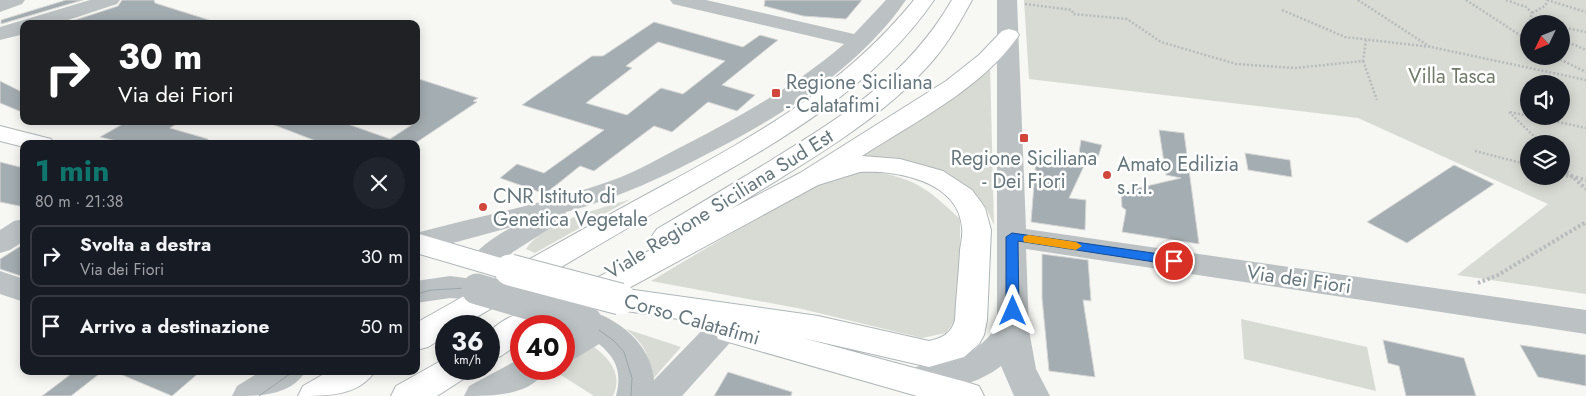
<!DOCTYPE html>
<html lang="it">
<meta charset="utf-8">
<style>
:root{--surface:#171b24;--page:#20242c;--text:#f1f3f6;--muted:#9ea1a6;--line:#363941;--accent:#0f766e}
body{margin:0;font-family:Jost,sans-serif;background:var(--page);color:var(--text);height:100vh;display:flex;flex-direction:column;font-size:19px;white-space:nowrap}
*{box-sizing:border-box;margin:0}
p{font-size:16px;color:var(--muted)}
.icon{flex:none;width:28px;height:28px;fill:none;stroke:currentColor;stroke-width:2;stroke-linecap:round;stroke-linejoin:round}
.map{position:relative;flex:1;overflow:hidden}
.sheet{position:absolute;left:20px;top:140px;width:400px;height:235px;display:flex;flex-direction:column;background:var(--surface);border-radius:10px;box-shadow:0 2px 12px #0003}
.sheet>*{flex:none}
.hud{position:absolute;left:20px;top:20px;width:400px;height:105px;border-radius:10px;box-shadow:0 2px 12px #0003;background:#202124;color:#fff;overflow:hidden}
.needle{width:32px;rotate:227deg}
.fabs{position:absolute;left:1520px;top:15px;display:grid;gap:10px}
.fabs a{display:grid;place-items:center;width:50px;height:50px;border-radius:50%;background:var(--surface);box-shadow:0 2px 12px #0003;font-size:25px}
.speed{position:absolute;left:435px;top:315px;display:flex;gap:10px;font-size:25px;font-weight:700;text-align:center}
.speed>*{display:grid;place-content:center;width:65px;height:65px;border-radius:50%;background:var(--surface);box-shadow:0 2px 12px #0003;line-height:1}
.speed small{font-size:12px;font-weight:400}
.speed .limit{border:8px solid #d22;background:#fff;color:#111}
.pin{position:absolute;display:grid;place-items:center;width:42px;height:42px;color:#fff;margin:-21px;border:2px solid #fff;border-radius:50%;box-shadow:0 1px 5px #0007}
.me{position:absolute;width:55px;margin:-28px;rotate:0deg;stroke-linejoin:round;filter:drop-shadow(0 0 4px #0008)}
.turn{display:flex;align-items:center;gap:18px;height:105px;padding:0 15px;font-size:22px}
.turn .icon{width:65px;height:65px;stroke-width:2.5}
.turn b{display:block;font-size:35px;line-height:42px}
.round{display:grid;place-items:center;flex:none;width:52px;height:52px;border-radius:26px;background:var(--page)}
.summary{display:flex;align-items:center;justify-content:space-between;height:85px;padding:0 15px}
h1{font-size:30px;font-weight:700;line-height:38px;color:var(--accent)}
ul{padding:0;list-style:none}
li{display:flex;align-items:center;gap:15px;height:62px;margin:0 10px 8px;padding:0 5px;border:2px solid var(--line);border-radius:10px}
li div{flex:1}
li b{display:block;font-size:19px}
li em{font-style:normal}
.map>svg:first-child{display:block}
.green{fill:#d8dbd4;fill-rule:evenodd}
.building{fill:#a4adb1;stroke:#d8d8d7;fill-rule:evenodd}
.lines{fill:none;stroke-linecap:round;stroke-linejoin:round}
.major-casing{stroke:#b0b6b8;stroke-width:2}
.path-far1{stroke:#b7bbbc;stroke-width:2.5;stroke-dasharray:2 2;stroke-linecap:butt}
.path{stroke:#b7bbbc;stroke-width:4;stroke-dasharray:2.5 2.5;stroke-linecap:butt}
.minor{fill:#bcc2c4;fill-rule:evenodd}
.major{fill:#fff;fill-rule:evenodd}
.tram{stroke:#9da5a8;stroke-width:1}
.major-bridge-casing{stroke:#b0b6b8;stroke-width:33;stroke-linecap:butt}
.minor-bridge{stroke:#bcc2c4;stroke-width:31}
.major-bridge{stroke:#fff;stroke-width:31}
.route{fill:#1a73e8;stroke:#114b97}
.slow{fill:#f59e0b}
.poi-dot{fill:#d1473b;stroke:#fff;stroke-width:2}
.labels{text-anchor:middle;stroke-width:5;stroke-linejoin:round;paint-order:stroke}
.park-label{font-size:20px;fill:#6e7a67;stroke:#fff}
.poi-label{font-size:20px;fill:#65767c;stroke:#fff;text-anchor:start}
.street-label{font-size:20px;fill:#65767c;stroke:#fff}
</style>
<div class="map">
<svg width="1586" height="396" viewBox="0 0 1586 396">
<rect width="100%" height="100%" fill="#f7f7f4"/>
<path class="green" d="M1024,0H1586V294L1457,275L1548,204L1358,118L1029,79ZM1529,24H1561V56H1529ZM1529,84H1561V116H1529ZM1529,144H1561V176H1529Z
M990,65L994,225C990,217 987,207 981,201C952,165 904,158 861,156Z
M872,171C916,179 927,188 960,219V313L946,333L922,338L802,309L651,281L806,189L841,173Z
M631,199L535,253L526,249C544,221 600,209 631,199Z
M1241,319L1367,347L1376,391L1244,359Z
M626,329L681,347L653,379C649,354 645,345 626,329Z
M593,346C610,359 623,374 613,396H594L553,370L564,369V363Z"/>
<path class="building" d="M66,0H83L1,24V20Z
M122,0H154L155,3L209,20V24H63L118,6Z
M765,0H862L846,19L803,16L764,6Z
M654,22L743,47L760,35L778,40L722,85L755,95L737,111L708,102L672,132L654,126L594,171L580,166L545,194L500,178L517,164L544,173L604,130L522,105L592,56H603ZM658,42L725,61L683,94L661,88L627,115L586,103L632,68L626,66Z
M416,78L478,98L473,101L477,102L414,144H324L269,123V121H339L390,139L416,122Z
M0,81L24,93V113L0,103Z
M128,121H181L170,128L208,139V144H129L100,137Z
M1159,130L1184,133L1199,244L1122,232L1126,210L1122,207L1121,192L1181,178L1166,175Z
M1081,140L1102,145L1096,163L1078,160Z
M1245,153L1290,160L1292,177L1248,170Z
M1036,159L1084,166L1069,198L1086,200L1085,230L1031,222Z
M0,162L24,168V207L0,202Z
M1454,165L1494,184L1407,243L1367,222Z
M24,244V277L0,269V259Z
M1042,254L1088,260L1091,301L1083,300L1095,377L1049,371L1042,298Z
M1383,340L1464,358L1476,396H1406L1399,366L1388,363Z
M1520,345L1586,355V386L1538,377Z
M75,371H103L71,396H42Z
M113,371H201L172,396Z
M728,372L792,392L791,396H714Z"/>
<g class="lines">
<defs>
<path id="major" d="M914,0H934C867,97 763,150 664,207C596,246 529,286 462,326H446V336L428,347L416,350V323L498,277L416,253V233L521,264C569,237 616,211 664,185C760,133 844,86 914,0Z
M952,0H972C961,20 950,40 935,58C880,123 801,164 731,209L800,173L946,81L979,55L1002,31L1009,29L1016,31L1019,35C983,88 914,122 862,156L900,159L943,171L972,190L981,202L985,208L991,230L987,320L984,335L979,344L964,357L929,367L803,338L966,382L979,386L984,396H917L718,339L714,330L717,325L620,310L609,307L605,301L559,326H521V342L501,356L489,360V331C499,324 512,312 525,315L662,244L657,243L652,236L657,229C695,207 732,184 770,161C843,116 908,76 952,0ZM860,172C897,170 958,181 962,227C963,235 961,243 960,250C959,274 956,297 955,320C951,334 942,338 929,341L818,316L627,289L818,185Z
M0,126L51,139L54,144H24V147L0,141Z
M446,358V369H470L465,378L437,396H391L396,386Z
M329,371H375C359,396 327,396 298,396L303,386Z"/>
</defs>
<use href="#major" class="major-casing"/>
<path class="path-far1" d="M1358,0L1430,47
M1466,0L1529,41
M1506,0L1526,7L1532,13L1530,21L1532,24
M1547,0L1586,12
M1025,4L1072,10L1073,14L1127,19L1161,42L1236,64L1295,68L1363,61L1366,40
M1282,10L1345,37L1431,47L1586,80
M1532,13L1545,6L1548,0
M1530,21L1544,24
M1561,27L1586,32
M1561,39L1586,50
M1553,56L1586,72
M1363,61L1377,100
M1509,112L1542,144
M1510,112L1529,116
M1530,116L1586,128
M1475,151L1529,165
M1561,166L1564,169"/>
<path class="path" d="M1563,168L1586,189
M1561,174L1586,180
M1478,283L1498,275L1586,222"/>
<path class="minor" d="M0,0H25L22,4L0,12Z
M90,0H120L117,4L56,24H24V34L0,40V27Z
M670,0H706L854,34L886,0H906C859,68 786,113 713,151C663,177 621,197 566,212L563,220L513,252L495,269L484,272L473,269L469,262C479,246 496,236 512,227L416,253V233C482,215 549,203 613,180C638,171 661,157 685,145C741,116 795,86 844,44L673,4Z
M997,0H1017L1026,229L1586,310V334L1026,249L1029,330L1036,369L1050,396H1014L1001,366C976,386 931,396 900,391L895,381L900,371C945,357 961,371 997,327Z
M24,219V241L10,250L0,253V230L14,221Z
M0,271L24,279V302L0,294Z
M450,276L488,281L493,289L488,297L477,300L450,298L416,303V281Z
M586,309C618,319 651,343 654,380L712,320L724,316L736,320L740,328L736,336L682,396H616C622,373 617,359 599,344L576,358L564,362V333L574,328L570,321L575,313Z
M521,358V369H546C532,396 493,396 464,396L469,386Z
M261,371H306C290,396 261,396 232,396L237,386Z"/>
<use href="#major" class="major"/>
<path class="tram" d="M416,294L431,290L467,288L595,327L614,341L624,352L632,378L631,396
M259,396L294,371"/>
<defs>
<path id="major-bridge" d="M510,270L620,299"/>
</defs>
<use href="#major-bridge" class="major-bridge-casing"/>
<path class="minor-bridge" d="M477,289L586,321"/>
<use href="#major-bridge" class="major-bridge"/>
</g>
<path class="route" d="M1012,233L1174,256L1180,261L1174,265L1018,241L1019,311L1013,316L1006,311V237Z"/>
<path class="slow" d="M1029,235L1076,242L1082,246L1076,250L1024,242L1023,239L1024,236Z"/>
<g class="poi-dot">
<rect x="771" y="88" width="10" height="10" rx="2.5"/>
<rect x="1019" y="133" width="10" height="10" rx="2.5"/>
<circle cx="1107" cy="175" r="5"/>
<circle cx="483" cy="207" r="5"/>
</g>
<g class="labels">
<g class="park-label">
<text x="1452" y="83">Villa Tasca</text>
</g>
<g class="poi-label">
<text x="786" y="89">Regione Siciliana<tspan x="786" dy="23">- Calatafimi</tspan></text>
<text x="1024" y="165" text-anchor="middle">Regione Siciliana<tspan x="1024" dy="23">- Dei Fiori</tspan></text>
<text x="1117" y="171">Amato Edilizia<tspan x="1117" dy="23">s.r.l.</tspan></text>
<text x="493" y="203">CNR Istituto di<tspan x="493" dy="23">Genetica Vegetale</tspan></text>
</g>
<g class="street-label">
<text transform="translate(719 204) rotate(-32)" y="7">Viale Regione Siciliana Sud Est</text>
<text transform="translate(1299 279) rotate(8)" y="7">Via dei Fiori</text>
<text transform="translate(692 319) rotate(16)" y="7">Corso Calatafimi</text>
</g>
</g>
</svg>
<div class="fabs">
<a><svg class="needle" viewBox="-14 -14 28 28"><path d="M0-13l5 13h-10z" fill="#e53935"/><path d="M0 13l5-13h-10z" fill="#9ea1a6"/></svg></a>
<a><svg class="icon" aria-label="sound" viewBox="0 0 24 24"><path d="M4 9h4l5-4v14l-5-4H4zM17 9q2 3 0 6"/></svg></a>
<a><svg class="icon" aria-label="layers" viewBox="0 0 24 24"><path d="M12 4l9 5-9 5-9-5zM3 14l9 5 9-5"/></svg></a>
</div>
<div class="speed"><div>36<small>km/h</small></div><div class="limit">40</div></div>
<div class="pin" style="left:1174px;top:261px;background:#d93025"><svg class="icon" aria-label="arrive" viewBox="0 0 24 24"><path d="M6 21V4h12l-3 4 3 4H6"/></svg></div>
<svg class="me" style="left:1013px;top:311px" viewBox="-20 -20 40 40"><path d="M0-17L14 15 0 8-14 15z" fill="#1a73e8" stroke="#fff" stroke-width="4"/></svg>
<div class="hud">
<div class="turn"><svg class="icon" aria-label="right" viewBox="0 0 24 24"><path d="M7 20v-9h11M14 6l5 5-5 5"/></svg><div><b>30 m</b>Via dei Fiori</div></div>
</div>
<section class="sheet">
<div class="summary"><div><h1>1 min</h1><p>80 m · 21:38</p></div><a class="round"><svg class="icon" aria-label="close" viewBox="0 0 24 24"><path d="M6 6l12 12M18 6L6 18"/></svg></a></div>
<ul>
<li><svg class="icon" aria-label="right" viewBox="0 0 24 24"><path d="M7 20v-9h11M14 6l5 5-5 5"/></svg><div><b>Svolta a destra</b><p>Via dei Fiori</p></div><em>30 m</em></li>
<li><svg class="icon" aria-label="arrive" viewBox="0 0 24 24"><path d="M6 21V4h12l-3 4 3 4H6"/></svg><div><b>Arrivo a destinazione</b></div><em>50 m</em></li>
</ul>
</section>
</div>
